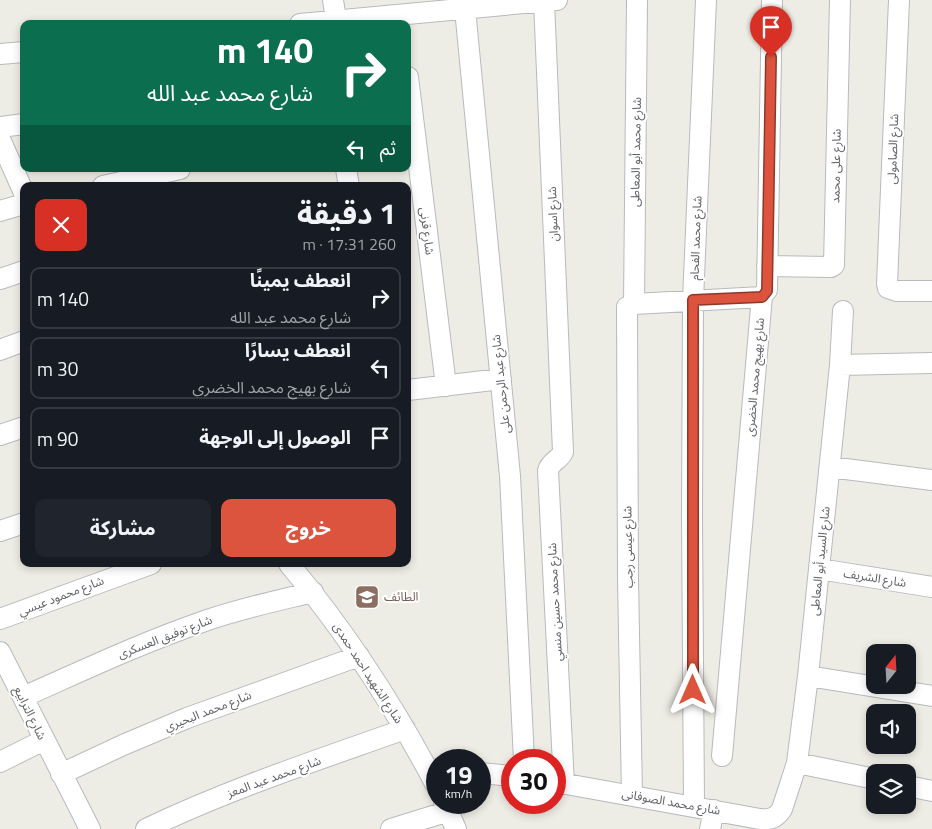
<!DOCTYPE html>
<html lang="ar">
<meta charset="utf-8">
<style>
:root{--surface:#171b24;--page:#20242c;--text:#f1f3f6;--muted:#9ea1a6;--line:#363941;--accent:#dc543d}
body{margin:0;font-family:"Titillium Web","Noto Sans Arabic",sans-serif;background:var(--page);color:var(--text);direction:rtl;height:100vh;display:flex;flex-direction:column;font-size:19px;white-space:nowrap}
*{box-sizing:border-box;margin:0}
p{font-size:16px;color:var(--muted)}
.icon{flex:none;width:28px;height:28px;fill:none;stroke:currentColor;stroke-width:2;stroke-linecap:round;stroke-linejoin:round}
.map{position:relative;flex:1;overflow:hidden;direction:ltr}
.sheet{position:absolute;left:20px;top:182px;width:391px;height:385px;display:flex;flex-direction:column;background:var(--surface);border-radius:10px;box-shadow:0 2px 8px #0003;direction:rtl}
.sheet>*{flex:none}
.banner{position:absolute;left:20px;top:20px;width:391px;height:152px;border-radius:10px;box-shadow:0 2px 8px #0003;direction:rtl;background:#0b6e4f;color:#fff;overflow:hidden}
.needle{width:32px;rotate:18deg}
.fabs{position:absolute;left:866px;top:644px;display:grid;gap:10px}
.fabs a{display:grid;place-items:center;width:50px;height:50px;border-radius:10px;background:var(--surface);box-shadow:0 2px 8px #0003;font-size:25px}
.speed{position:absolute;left:426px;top:749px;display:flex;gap:10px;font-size:25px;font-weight:700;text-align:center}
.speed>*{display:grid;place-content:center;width:65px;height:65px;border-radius:50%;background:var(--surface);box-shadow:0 2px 8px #0003;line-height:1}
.speed small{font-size:12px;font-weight:400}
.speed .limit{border:8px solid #d22;background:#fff;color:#111}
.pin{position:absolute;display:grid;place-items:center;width:42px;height:42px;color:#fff;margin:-51px -21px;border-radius:50% 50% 50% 0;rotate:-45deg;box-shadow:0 0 5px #0007}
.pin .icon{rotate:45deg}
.me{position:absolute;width:55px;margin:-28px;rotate:0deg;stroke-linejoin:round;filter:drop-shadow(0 0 4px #0008)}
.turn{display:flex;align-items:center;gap:18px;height:105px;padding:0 15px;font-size:22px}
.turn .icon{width:65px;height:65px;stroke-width:2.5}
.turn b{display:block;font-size:35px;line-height:42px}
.then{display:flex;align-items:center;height:48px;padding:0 15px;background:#0003;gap:10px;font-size:19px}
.round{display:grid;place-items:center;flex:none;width:52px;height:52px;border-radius:10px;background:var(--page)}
.overview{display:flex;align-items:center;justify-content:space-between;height:85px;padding:0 15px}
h1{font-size:30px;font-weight:700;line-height:38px}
.action{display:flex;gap:10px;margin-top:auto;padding:10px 15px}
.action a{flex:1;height:58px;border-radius:10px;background:var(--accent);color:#fff;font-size:20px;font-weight:700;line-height:58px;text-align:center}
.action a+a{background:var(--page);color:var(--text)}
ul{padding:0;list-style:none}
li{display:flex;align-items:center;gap:15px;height:62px;margin:0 10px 8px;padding:0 5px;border:2px solid var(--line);border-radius:10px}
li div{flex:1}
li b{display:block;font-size:19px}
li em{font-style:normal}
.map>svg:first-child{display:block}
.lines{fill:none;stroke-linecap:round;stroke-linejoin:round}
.minor-casing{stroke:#b7babe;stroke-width:22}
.minor{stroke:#fff;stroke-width:20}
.route-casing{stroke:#8f3728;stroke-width:12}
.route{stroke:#dc543d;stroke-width:9}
.labels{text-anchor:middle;stroke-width:4;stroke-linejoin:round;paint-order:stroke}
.street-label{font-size:12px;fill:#5d6064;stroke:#fff}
.education-label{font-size:12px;fill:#785e54;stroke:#fff;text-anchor:start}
</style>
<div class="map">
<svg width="932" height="829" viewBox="0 0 932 829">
<rect width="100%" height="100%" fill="#eeede5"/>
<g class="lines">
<defs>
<path id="minor" d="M333,0L336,20
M899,0L887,284L888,288L897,291H932
M544,1L563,452C560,460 550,461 548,471L564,784
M465,9L510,476L524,760
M300,24L557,0
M0,54L24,52
M408,77L446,386
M0,127L24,124
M0,139L24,193
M346,169L349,186
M103,186L180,169
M0,211L24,204
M767,266L831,267L834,265L840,0
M0,279L24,271
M634,304L637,0
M0,350L24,341
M840,365L932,363
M408,390L501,379
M0,435L24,427
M830,467L932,480
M0,531L24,523
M289,564C347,633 396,709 438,789
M819,569L932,587
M0,619L151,564
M0,652L90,829
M808,676L932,696
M23,697C82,671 141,643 202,622C238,609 276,601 313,592
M722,756L762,296L767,290L772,0
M0,762L44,740
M797,763L875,779
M480,773L512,776
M61,774L123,745L187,718L359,656
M555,782L760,819C771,820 776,818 782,809L797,763L808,676L840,365L843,311
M908,786L932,791
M632,795L628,579L627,307L634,304L762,297
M444,802L456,829
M694,806L692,516L693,300L706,0
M146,829C229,789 318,760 405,729
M391,829L449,811
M710,829L714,810"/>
</defs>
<use href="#minor" class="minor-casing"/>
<use href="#minor" class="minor"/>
</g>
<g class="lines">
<defs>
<path id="route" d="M693,690V300L762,297L767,291L771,57"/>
</defs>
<use href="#route" class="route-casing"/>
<use href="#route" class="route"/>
</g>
<defs>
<symbol id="school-square" viewBox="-11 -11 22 22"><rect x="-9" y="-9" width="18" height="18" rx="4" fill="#8d6e63" stroke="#fff"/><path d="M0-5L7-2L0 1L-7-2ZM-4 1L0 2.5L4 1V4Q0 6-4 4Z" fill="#fff"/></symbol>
</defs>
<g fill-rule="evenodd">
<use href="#school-square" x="353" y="583" width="28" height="28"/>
</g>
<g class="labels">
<g class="street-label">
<text transform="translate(893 149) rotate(-88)" y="4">شارع الصامولى</text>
<text transform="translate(636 152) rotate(-89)" y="4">شارع محمد أبو المعاطى</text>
<text transform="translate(836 166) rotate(-89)" y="4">شارع على محمد</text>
<text transform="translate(553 214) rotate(-92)" y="4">شارع اسوان</text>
<text transform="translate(427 231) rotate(83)" y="4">شارع قرنى</text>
<text transform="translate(696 238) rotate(-88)" y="4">شارع محمد الفحام</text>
<text transform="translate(755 377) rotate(-85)" y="4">شارع بهيج محمد الخضرى</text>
<text transform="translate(501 384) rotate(-96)" y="4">شارع عبد الرحمن على</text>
<text transform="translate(628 547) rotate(-91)" y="4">شارع عيسى رجب</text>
<text transform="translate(820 561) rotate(-84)" y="4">شارع السيد أبو المعاطى</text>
<text transform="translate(875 578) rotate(9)" y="4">شارع الشريف</text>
<text transform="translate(61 596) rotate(-21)" y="4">شارع محمود عيسي</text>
<text transform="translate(555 602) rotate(-93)" y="4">شارع محمد حسين منسي</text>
<text transform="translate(165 637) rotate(-21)" y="4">شارع توفيق العسكرى</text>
<text transform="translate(368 673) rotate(57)" y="4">شارع الشهيد احمد حمدى</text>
<text transform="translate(208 711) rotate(-21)" y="4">شارع محمد البحيري</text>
<text transform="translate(30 713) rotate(64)" y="4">شارع الترابيع</text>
<text transform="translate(274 777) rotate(-20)" y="4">شارع محمد عبد المعز</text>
<text transform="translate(671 802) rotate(10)" y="4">شارع محمد الصوفانى</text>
</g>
<g class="education-label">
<text x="384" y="601">الطائف</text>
</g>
</g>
</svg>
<div class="fabs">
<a><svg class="needle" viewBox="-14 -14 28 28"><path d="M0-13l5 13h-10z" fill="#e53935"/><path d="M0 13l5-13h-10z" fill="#9ea1a6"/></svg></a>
<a><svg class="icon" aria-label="sound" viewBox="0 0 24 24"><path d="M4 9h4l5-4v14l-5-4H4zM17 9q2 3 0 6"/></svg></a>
<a><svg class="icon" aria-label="layers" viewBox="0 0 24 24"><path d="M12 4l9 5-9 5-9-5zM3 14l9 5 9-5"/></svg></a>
</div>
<div class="speed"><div>19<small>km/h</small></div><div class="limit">30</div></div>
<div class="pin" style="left:771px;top:57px;background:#d93025"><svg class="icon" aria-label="arrive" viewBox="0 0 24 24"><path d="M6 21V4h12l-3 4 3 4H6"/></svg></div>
<svg class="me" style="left:693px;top:690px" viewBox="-20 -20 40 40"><path d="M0-17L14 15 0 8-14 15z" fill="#dc543d" stroke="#fff" stroke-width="4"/></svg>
<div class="banner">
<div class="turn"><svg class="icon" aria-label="right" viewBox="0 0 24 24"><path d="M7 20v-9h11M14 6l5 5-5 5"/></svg><div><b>140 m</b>شارع محمد عبد الله</div></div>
<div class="then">ثم<svg class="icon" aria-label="left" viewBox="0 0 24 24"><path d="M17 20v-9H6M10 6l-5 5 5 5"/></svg></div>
</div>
<section class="sheet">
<div class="overview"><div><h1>1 دقيقة</h1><p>260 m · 17:31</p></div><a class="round" style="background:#d93025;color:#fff"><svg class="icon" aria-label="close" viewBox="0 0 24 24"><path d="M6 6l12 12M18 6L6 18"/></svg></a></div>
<ul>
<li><svg class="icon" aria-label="right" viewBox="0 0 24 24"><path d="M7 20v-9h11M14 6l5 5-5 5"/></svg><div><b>انعطف يمينًا</b><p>شارع محمد عبد الله</p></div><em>140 m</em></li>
<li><svg class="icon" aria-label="left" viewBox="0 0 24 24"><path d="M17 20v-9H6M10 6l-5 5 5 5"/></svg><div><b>انعطف يسارًا</b><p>شارع بهيج محمد الخضرى</p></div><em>30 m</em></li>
<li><svg class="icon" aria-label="arrive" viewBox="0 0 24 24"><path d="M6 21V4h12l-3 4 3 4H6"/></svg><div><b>الوصول إلى الوجهة</b></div><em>90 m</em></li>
</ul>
<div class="action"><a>خروج</a><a>مشاركة</a></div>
</section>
</div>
